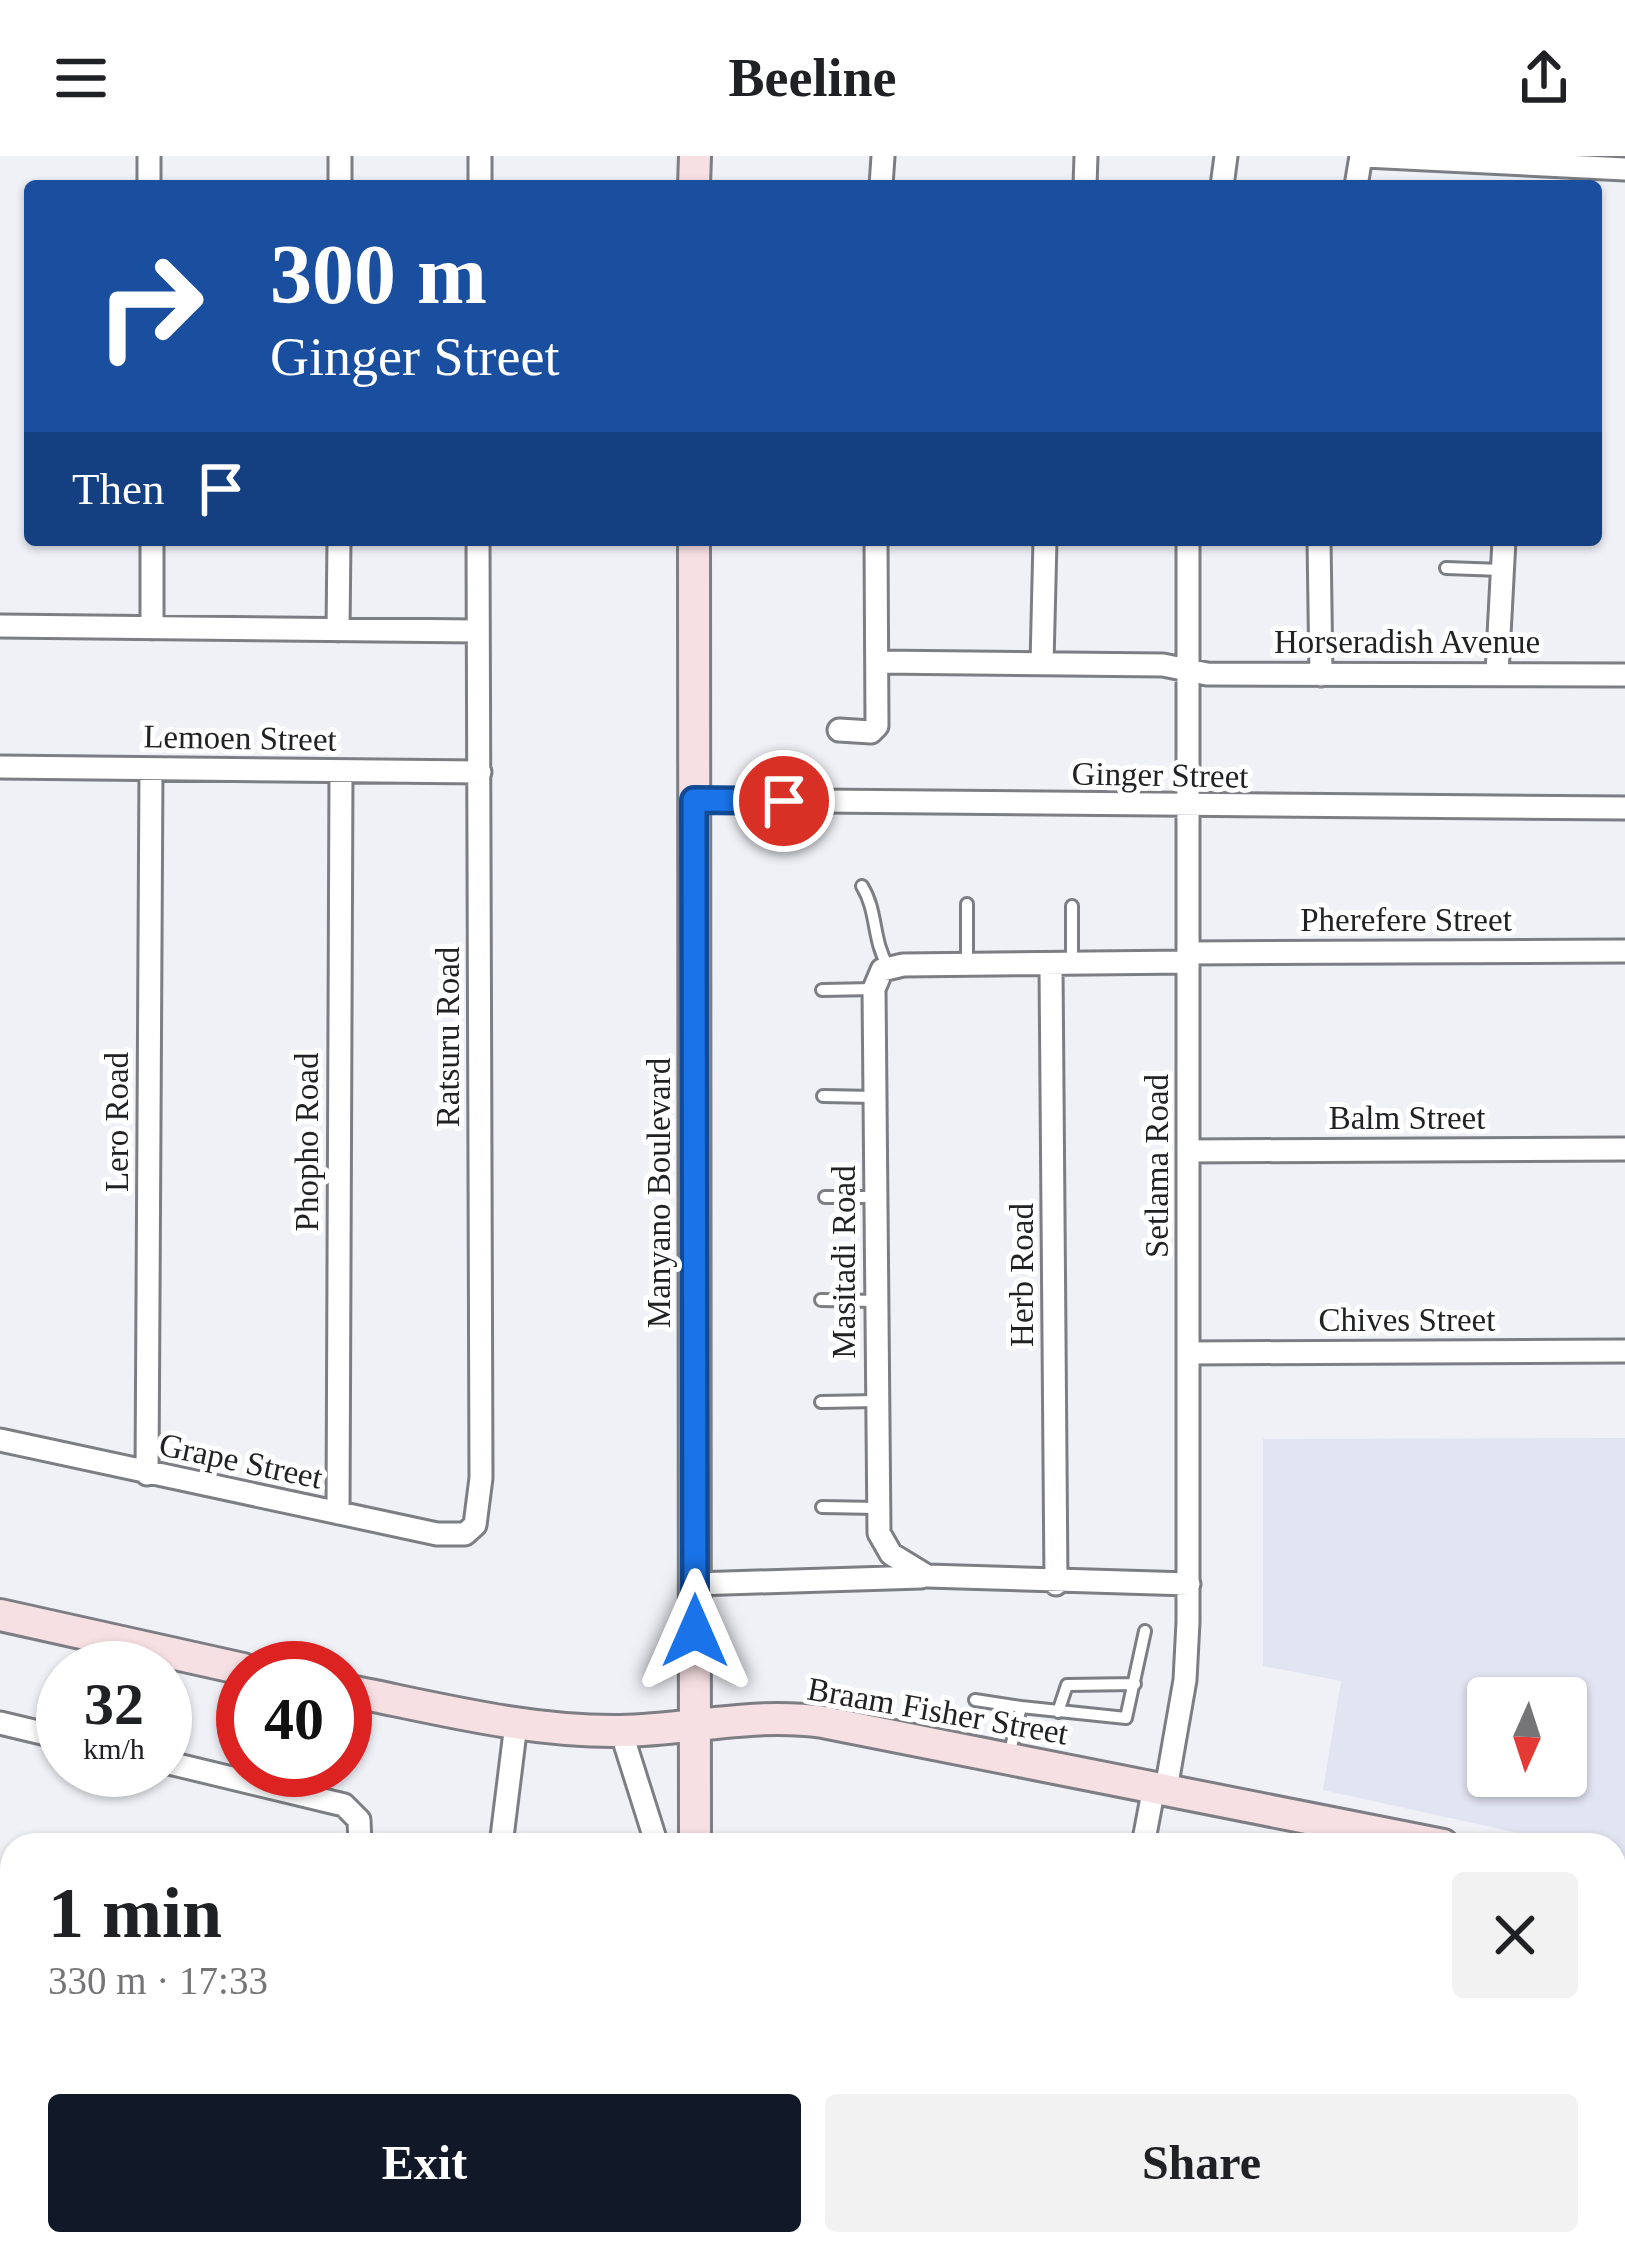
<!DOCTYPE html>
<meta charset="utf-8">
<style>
:root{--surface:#fff;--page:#f2f2f2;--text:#202124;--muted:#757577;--accent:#111827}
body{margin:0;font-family:"Times New Roman",serif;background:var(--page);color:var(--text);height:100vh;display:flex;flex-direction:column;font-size:45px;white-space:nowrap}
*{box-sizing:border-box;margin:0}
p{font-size:39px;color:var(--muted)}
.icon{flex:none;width:66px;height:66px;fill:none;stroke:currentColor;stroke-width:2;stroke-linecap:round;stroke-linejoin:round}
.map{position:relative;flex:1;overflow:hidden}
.panel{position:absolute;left:0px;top:1677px;width:1626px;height:423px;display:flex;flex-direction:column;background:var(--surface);border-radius:36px 36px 0 0;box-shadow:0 3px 9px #0004}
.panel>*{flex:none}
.top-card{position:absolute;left:24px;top:24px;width:1578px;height:366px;border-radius:12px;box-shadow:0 3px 9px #0004;background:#1a4fa0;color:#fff;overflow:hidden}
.needle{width:78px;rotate:183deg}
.controls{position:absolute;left:1467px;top:1521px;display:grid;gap:24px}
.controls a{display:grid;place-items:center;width:120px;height:120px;border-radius:12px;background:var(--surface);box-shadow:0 3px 9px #0004;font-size:60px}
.speed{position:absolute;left:36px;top:1485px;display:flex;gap:24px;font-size:60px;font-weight:700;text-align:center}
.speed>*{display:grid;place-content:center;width:156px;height:156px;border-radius:50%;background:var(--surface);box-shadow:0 3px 9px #0004;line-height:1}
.speed small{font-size:30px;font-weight:400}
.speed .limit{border:18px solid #d22;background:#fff;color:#111}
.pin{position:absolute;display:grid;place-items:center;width:102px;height:102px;color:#fff;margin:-51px;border:6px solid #fff;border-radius:50%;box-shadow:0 3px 12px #0007}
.me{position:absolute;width:132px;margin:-66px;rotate:0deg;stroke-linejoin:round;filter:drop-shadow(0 0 9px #0008)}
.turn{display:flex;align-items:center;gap:42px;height:252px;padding:0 48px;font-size:54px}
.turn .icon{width:156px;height:156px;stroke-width:2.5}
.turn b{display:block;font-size:84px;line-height:102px}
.then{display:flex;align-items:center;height:114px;padding:0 48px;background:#0003;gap:24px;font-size:45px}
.round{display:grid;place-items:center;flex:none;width:126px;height:126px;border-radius:12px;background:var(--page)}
.summary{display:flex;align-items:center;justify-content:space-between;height:204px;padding:0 48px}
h1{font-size:72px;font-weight:800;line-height:90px}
.button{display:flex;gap:24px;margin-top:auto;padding:24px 48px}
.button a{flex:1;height:138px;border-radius:12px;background:var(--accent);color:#fff;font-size:48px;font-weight:800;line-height:138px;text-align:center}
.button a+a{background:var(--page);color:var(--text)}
header{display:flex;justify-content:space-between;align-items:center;height:156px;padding:0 48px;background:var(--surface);font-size:54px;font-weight:800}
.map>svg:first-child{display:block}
.built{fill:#e1e4f1;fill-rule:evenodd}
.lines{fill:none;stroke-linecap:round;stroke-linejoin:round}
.lane-casing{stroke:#7d7e84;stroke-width:16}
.street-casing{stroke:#7d7e84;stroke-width:27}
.secondary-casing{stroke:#7d7e84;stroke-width:36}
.path{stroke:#929498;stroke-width:3;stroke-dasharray:12 6;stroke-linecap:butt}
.lane{stroke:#fff;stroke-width:10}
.street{stroke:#fff;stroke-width:21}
.secondary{stroke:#f7e0e4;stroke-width:30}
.route-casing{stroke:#114b97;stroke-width:30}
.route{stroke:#1a73e8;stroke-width:21}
.labels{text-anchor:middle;stroke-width:10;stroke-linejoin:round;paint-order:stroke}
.street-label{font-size:33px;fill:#212224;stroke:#fff}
</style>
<header><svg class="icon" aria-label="menu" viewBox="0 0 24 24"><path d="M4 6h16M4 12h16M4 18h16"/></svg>Beeline<svg class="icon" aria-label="share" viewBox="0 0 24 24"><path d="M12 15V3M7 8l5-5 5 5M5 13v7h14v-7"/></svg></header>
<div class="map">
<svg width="1625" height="2099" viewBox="0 0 1625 2099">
<rect width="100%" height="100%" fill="#eff1f7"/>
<path class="built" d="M1625,1282V1700L1614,1698V1689H1573L1323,1634L1341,1525L1263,1510V1283ZM1488,1542H1566V1620H1488Z"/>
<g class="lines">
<defs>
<path id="lane" d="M1446,412L1502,414
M862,730C878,756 872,784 888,810
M967,748V809
M1072,806V750
M822,834L874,833
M823,940L875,941
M825,1041H876
M821,1144L877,1145
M821,1246L878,1245
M822,1351L878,1352
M975,1544L1021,1551L1009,1599
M1021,1551L1126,1562L1145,1475
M1058,1556L1067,1529L1135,1528"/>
<path id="street" d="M149,0V30
M1365,0L1625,13
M340,30V0
M480,30V0
M881,30L883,0
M1085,30L1086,0
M1222,30L1226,0
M1356,30L1361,0
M152,384V472
M1319,384L1321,519
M0,470L477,475
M338,474L339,384
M878,506L1163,509L1207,518L1625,519
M1042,507L1045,384
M1497,517L1504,384
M839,574L871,576L877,570L876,384
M0,611L480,616
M694,644L1625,652
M1188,797L1625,795
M1188,806L903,809L882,814L874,833L879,1377L891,1398L927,1420L1189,1428
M1051,810L1056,1428
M1189,995L1625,993
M1189,1197L1625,1195
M0,1284L437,1378H465L475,1369L481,1322L478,384
M147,1318L151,613
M338,1357L341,615
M695,1428L921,1421
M0,1567L63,1582
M621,1575L657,1689
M165,1606L344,1649L359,1664L360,1689
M1166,1633L1185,1524L1188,1466V384
M501,1689L516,1568
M1143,1689L1154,1631
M0,1729L12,1732
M1614,1868L1625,1870
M1614,2057L1625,2059
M650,2099L653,2088"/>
<path id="secondary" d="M694,30L695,0
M694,384L695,1689
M0,1459L243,1513
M345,1534C436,1552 527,1576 620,1575C688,1574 754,1556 823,1566L1443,1689
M1614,1723L1625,1725
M694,2099V2088"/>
</defs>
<use href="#lane" class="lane-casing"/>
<use href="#street" class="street-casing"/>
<use href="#secondary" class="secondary-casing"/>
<path class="path" d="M0,1882L12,1885
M458,2088L478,2099"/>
<use href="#lane" class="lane"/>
<use href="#street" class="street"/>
<use href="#secondary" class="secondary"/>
</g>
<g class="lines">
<defs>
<path id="route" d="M695,1475L694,644L784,645"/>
</defs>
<use href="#route" class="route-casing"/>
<use href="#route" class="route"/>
</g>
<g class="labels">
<g class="street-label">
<text x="1407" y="497">Horseradish Avenue</text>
<text transform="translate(240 581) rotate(1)" y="12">Lemoen Street</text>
<text transform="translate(1160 618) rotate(1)" y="12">Ginger Street</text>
<text x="1406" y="775">Pherefere Street</text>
<text transform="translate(447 881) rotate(-90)" y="12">Ratsuru Road</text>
<text x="1407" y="973">Balm Street</text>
<text transform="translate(116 966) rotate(-90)" y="12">Lero Road</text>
<text transform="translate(306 986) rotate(-90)" y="12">Phopho Road</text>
<text transform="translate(1156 1010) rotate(-90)" y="12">Setlama Road</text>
<text transform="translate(658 1037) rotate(-90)" y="12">Manyano Boulevard</text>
<text transform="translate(843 1106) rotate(-90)" y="12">Masitadi Road</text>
<text transform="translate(1021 1119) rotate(-90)" y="12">Herb Road</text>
<text x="1407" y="1175">Chives Street</text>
<text transform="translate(241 1304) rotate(12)" y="12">Grape Street</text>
<text transform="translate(938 1554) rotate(10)" y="12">Braam Fisher Street</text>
</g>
</g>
</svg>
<div class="controls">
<a><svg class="needle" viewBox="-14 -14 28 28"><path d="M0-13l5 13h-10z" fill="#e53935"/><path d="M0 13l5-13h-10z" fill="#757577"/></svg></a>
</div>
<div class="speed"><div>32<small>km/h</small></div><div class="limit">40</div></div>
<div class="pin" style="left:784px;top:645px;background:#d93025"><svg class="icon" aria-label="arrive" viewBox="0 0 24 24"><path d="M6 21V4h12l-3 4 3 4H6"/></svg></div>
<svg class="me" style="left:695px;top:1475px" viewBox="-20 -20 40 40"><path d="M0-17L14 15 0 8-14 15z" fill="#1a73e8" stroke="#fff" stroke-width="4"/></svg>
<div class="top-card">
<div class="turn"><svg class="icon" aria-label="right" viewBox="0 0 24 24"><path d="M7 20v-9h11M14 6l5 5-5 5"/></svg><div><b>300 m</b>Ginger Street</div></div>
<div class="then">Then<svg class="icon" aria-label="arrive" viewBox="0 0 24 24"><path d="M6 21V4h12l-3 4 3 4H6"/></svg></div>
</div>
<section class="panel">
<div class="summary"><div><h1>1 min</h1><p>330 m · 17:33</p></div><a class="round"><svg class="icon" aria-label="close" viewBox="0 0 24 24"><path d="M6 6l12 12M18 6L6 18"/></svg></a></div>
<div class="button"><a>Exit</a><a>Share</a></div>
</section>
</div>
